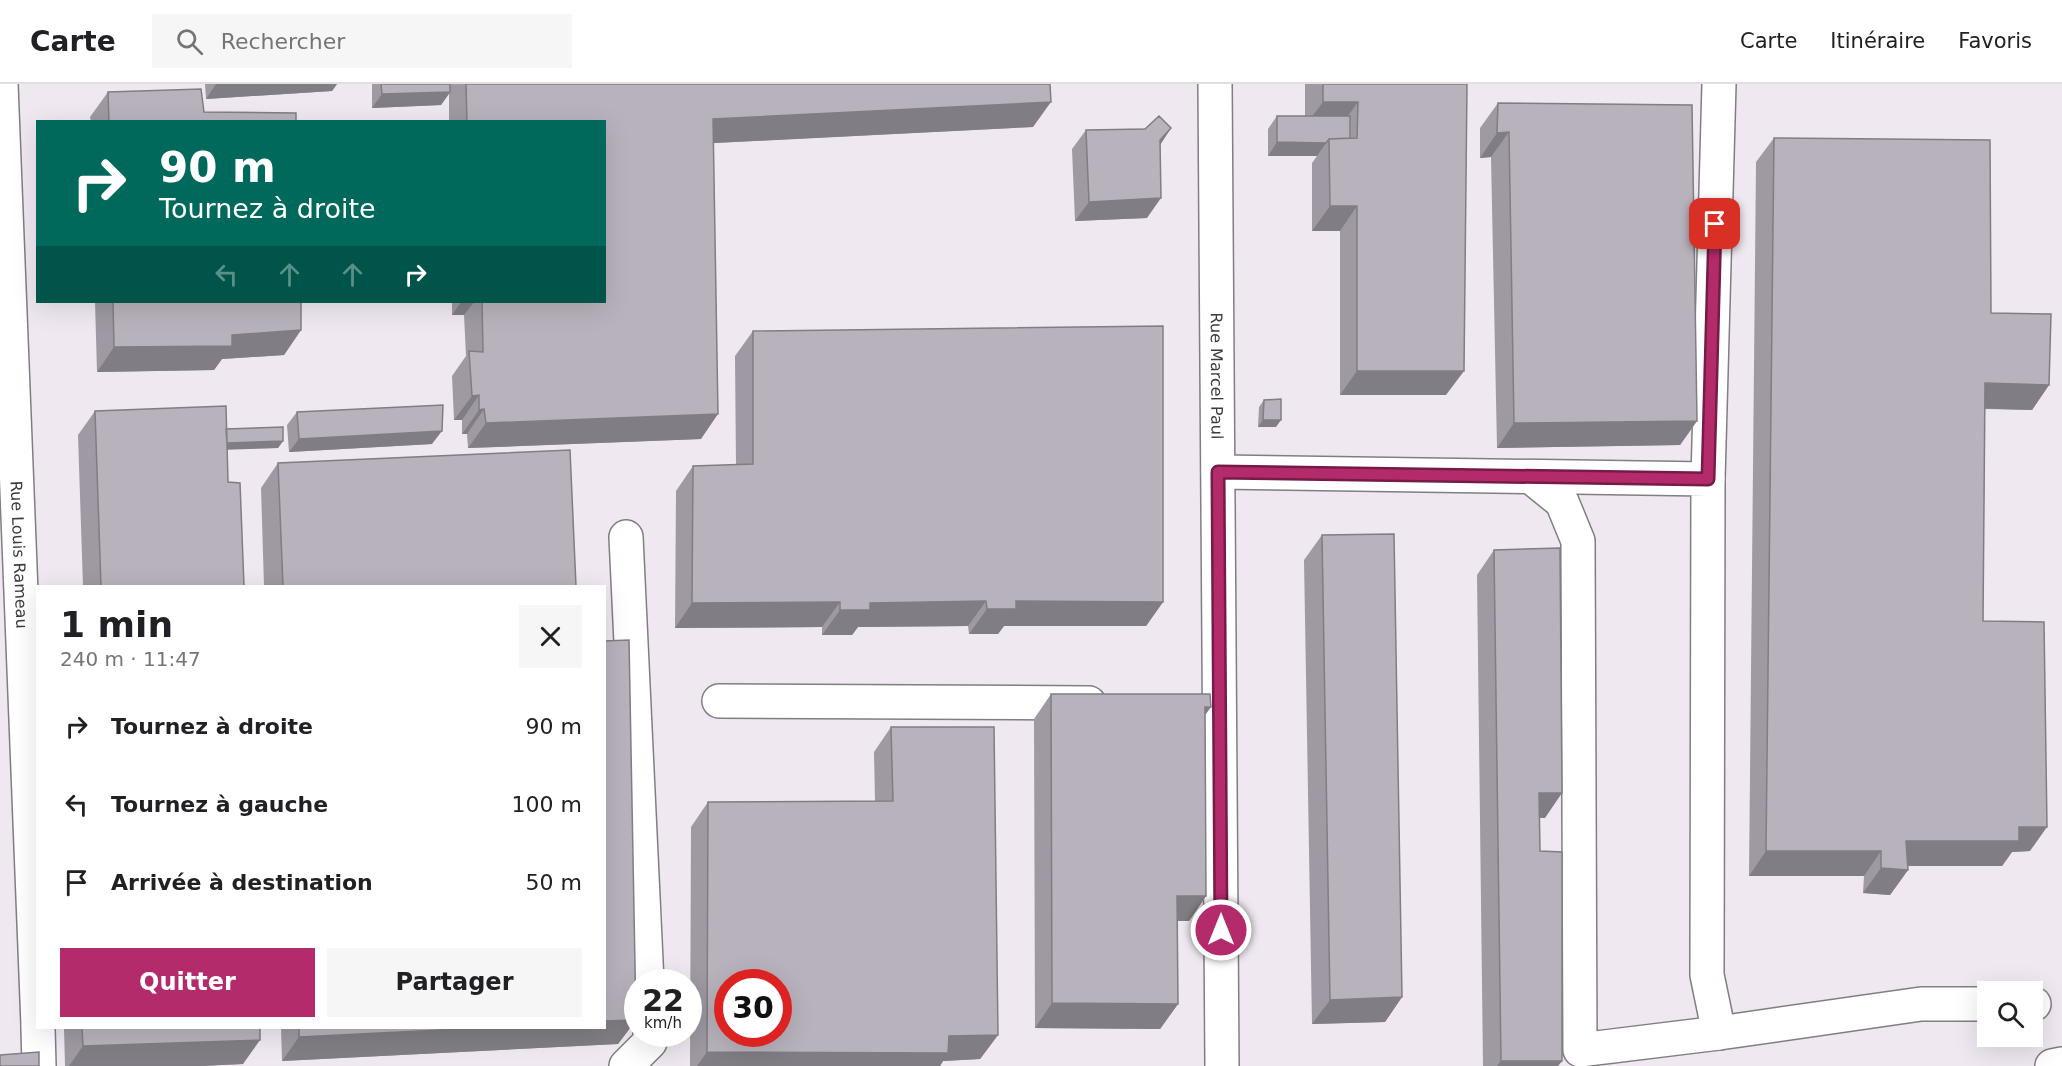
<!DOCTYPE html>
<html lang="fr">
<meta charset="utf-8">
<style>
:root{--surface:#fff;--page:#f6f6f6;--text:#202124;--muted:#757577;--line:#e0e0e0;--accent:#b42b6c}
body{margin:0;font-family:"DejaVu Sans",sans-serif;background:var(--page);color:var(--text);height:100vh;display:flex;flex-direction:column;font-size:22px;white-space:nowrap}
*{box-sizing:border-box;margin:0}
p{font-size:20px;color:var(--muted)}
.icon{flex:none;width:33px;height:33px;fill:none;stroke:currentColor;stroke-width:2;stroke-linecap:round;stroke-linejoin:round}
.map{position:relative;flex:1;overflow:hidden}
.details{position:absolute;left:36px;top:501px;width:570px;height:444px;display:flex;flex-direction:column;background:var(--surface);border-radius:0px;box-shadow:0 6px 24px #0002}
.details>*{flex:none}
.top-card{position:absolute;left:36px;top:36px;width:570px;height:183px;border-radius:0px;box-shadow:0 6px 24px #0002;background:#00695c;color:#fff;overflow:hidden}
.tools{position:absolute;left:1977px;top:897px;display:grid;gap:12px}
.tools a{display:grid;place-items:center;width:66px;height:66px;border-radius:0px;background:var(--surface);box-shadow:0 6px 24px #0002;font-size:30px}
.speed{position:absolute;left:624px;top:885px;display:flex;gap:12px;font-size:30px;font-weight:700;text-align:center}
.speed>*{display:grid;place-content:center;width:78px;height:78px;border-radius:50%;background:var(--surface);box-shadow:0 6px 24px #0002;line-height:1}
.speed small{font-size:15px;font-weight:400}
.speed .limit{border:9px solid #d22;background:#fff;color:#111}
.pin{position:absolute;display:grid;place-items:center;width:51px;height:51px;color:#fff;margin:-26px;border-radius:12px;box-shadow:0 3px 9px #0006}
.me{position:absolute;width:66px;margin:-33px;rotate:0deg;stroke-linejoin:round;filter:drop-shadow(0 0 4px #0008)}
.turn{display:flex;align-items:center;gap:21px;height:126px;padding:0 24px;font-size:27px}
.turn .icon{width:78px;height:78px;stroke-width:2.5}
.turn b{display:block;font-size:42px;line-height:51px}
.lanes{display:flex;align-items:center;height:57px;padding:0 24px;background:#0003;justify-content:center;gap:30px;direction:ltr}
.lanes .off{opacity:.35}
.round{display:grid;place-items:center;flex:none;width:63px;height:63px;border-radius:0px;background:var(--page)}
.overview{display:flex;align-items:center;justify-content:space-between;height:102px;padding:0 24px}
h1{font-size:36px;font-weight:700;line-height:45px}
.button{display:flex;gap:12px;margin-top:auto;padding:12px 24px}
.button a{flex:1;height:69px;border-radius:0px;background:var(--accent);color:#fff;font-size:24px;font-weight:700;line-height:69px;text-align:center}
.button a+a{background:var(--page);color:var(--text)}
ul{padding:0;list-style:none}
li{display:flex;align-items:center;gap:18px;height:78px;padding:0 24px}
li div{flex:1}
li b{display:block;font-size:22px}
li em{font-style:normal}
header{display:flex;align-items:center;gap:36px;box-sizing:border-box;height:84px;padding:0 30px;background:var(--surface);border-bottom:2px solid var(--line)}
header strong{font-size:28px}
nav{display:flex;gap:33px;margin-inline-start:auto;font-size:21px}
.search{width:420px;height:54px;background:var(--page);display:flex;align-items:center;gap:15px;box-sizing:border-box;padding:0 21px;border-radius:0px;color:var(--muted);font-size:22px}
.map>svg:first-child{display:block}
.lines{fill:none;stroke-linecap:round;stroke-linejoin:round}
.minor-casing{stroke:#837c84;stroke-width:36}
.minor{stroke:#fff;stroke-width:33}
.wall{fill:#9e99a2}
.shaded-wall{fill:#817d84}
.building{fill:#b8b2bc;stroke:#817d84;stroke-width:1.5;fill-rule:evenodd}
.route-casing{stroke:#751c46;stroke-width:15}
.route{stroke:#b42b6c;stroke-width:10}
.labels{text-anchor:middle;stroke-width:4.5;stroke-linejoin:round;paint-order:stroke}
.street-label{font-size:16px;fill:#3d3b3e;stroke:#fdf6ff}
</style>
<header>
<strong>Carte</strong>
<div class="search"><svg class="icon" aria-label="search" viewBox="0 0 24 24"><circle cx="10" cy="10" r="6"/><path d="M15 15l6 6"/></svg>Rechercher</div>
<nav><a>Carte</a><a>Itinéraire</a><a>Favoris</a></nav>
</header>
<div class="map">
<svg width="2062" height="982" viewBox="0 0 2062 982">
<rect width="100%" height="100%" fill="#efe8f1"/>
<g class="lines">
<defs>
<g id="minor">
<path id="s1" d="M1,0L38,941"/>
<path id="s2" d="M1215,0L1222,982"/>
<path d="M1218,388L1708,395L1707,891L1719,949L1921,920H1988"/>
<path d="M1531,393L1562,418L1578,457L1580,966L1719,949"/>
<path d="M1708,395L1719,0"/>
<path d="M626,453L647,898"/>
<path d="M719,617L1089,619"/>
<path d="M2032,920H2034"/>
<path d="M38,944L39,982"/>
<path d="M626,982L650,958V950"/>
<path d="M2052,982L2062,980"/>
</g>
</defs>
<use href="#minor" class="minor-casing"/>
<use href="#minor" class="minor"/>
</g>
<path class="wall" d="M205,0H337L332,7L206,15Z
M372,0H1050L1033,43L713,59L701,355L468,364L467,350H462V336H454L452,292L466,272L464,231H452V218H604V38H449V10L441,21L372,24Z
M1305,0H1467L1446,311H1340V147H1312V79L1317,72H1268V45L1277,32H1305Z
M108,8L204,28L296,38H91L90,33Z
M1498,19L1697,337L1680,361L1497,364L1491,73L1480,74V44Z
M1171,44L1160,61L1147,134L1075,137L1072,65L1086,46Z
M1774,54L1991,229L2049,301L2032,326L1985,325L1983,537L2030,767L2012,768L2002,782H1908V786L1890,811L1863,809L1864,792H1749L1756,78Z
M95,218H301V246L284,271L222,275L214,286L97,288Z
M753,247L1163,518L1146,542H1004L998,550H969L968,542L858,543L852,551H822V543L675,544L676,407L693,382L736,381L735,272Z
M1264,316L1276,343H1258L1259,323Z
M95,327L226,345L283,357L278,364L227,365L228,398L244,502H83L78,351Z
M297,328L432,360L289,368L287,341Z
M278,379L576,502H264L261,404Z
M1322,451L1402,913L1385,938L1312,940L1304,476Z
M1494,466L1545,734H1540V767L1562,977L1558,982H1483L1477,491Z
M1051,610L1205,632L1206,812L1189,837H1177L1178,920L1160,945L1035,944L1034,635Z
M891,643L998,951L980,975L943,977L940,982H690L691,743L708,718L875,717L874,668Z
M636,936L618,960L282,977L281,944H604Z
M64,944H260L243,980L200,982H65Z"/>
<path class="shaded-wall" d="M216,0H337L332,7L206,15Z
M450,8L441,21L372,24L382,10Z
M1051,18L1033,43L695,60L713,35Z
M1323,18H1358L1340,43L1305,42Z
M1171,44L1158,64L1160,56Z
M1509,48L1491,73L1480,74L1497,49Z
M1277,58L1326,59L1317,72H1268Z
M1161,114L1147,134L1075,137L1089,118Z
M1330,122H1357L1340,147H1312Z
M461,218H474L464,231H452Z
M301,246L284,271L222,275L214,286L97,288L114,263L232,251Z
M1357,287H1464L1446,311H1340Z
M1985,299L2049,301L2032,326L1968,324Z
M479,311L462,336H454L472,312Z
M484,325L467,350H462L479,326Z
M718,330L701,355L468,364L486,339Z
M1263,336H1281L1276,343H1258Z
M1697,337L1680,361L1497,364L1514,339Z
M442,347L432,360L289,368L299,355Z
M283,357L278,364L220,366L225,359Z
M986,517L968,542L858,543L852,551H822L840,526L870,519Z
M1016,517L1163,518L1146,542H1004L998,550H969L987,525Z
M840,518L822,543L675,544L692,519Z
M1205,623H1211L1193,648Z
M1539,709H1562L1545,734L1522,733Z
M2019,743H2047L2030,767L2012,768L2002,782H1888L1906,757Z
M1766,767H1881L1864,792H1749Z
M1881,784L1908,786L1890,811L1863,809Z
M1177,812H1206L1189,837H1159Z
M1402,913L1385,938L1312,940L1330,916Z
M1052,919L1178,920L1160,945L1035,944Z
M636,936L618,960L282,977L299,953L480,944H604V937Z
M998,951L980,975L943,977L940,982H697L707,968L949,952Z
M260,956L243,980L200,982H69L83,962Z
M1501,977H1562L1558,982H1497Z"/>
<path class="building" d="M381,0H450V8L382,10Z
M466,0H1050L1051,18L713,35L718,330L486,339L484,325L479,326V311L472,312L469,267L483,268L482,218H604V38H467Z
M1323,0H1467L1464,287H1357V122H1330L1329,55L1357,54L1358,18H1323Z
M201,5L204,28L296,29V38H109L108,8Z
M1498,19L1692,21L1697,337L1514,339L1509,48L1497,49Z
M1159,32L1171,44L1160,56L1161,114L1089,118L1086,46L1145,45Z
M1277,32H1350V54L1329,55L1326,59L1277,58Z
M1774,54L1990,56L1991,229L2051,230L2049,301L1985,299L1983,537L2044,538L2047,743H2019V757H1906L1908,786L1881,784V767H1766Z
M113,218H301V246L232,251V262L114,263Z
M1163,242V518L1016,517V525H987L986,517L870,519V526H840V518L692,519L693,382L753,380V247Z
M1281,315V336H1263L1264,316Z
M443,321L442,347L299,355L297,328Z
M226,322L228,398L240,399L244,502H101L95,327Z
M283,343V357L227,359L226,345Z
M570,366L576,502H283L278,379Z
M1394,450L1402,913L1330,916L1322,451Z
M1560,464L1562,709H1539L1540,767L1562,768V977H1501L1494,466Z
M629,556L636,936L604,937V557Z
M1051,610H1210L1211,623H1205L1206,812H1177L1178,920L1052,919Z
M891,643H994L998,951L949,952L948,969L707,968L708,718L893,717ZM728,898H778V950H728Z
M82,944H260V956L83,962Z
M299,944H480L299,953Z
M39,968V982H0V971Z"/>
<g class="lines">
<defs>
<path id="route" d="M1221,846L1218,388L1708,395L1715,140"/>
</defs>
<use href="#route" class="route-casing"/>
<use href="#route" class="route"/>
</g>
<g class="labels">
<g class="street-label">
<text dy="6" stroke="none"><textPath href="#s2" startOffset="292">Rue Marcel Paul</textPath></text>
<text dy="6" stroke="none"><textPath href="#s1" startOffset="471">Rue Louis Rameau</textPath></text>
</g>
</g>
</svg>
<div class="tools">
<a><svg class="icon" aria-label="search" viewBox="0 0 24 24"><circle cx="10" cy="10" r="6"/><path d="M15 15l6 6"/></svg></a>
</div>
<div class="speed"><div>22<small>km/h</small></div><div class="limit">30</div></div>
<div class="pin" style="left:1715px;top:140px;background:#d93025"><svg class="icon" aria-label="arrive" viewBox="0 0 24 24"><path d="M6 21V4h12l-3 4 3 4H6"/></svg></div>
<svg class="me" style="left:1221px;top:846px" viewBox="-20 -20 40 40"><circle r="17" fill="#b42b6c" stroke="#fff" stroke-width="3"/><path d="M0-11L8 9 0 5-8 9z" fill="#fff"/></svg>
<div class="top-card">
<div class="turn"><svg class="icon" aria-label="right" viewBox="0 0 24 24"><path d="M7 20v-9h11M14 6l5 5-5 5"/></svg><div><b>90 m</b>Tournez à droite</div></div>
<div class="lanes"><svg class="icon off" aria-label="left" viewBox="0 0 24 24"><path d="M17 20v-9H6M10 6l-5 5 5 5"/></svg><svg class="icon off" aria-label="ahead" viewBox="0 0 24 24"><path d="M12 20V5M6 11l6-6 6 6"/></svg><svg class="icon off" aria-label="ahead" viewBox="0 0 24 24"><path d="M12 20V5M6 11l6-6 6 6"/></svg><svg class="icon" aria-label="right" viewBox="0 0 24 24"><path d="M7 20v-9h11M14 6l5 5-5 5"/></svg></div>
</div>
<section class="details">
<div class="overview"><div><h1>1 min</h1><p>240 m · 11:47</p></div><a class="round"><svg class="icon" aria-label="close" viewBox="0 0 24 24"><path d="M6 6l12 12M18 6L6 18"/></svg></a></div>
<ul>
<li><svg class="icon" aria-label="right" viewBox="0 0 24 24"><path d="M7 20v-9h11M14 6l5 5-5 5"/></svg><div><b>Tournez à droite</b></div><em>90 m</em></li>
<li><svg class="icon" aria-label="left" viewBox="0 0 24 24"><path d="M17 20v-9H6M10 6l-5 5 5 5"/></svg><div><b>Tournez à gauche</b></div><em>100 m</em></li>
<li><svg class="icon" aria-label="arrive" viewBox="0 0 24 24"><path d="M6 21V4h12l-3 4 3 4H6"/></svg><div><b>Arrivée à destination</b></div><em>50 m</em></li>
</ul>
<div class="button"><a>Quitter</a><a>Partager</a></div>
</section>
</div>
